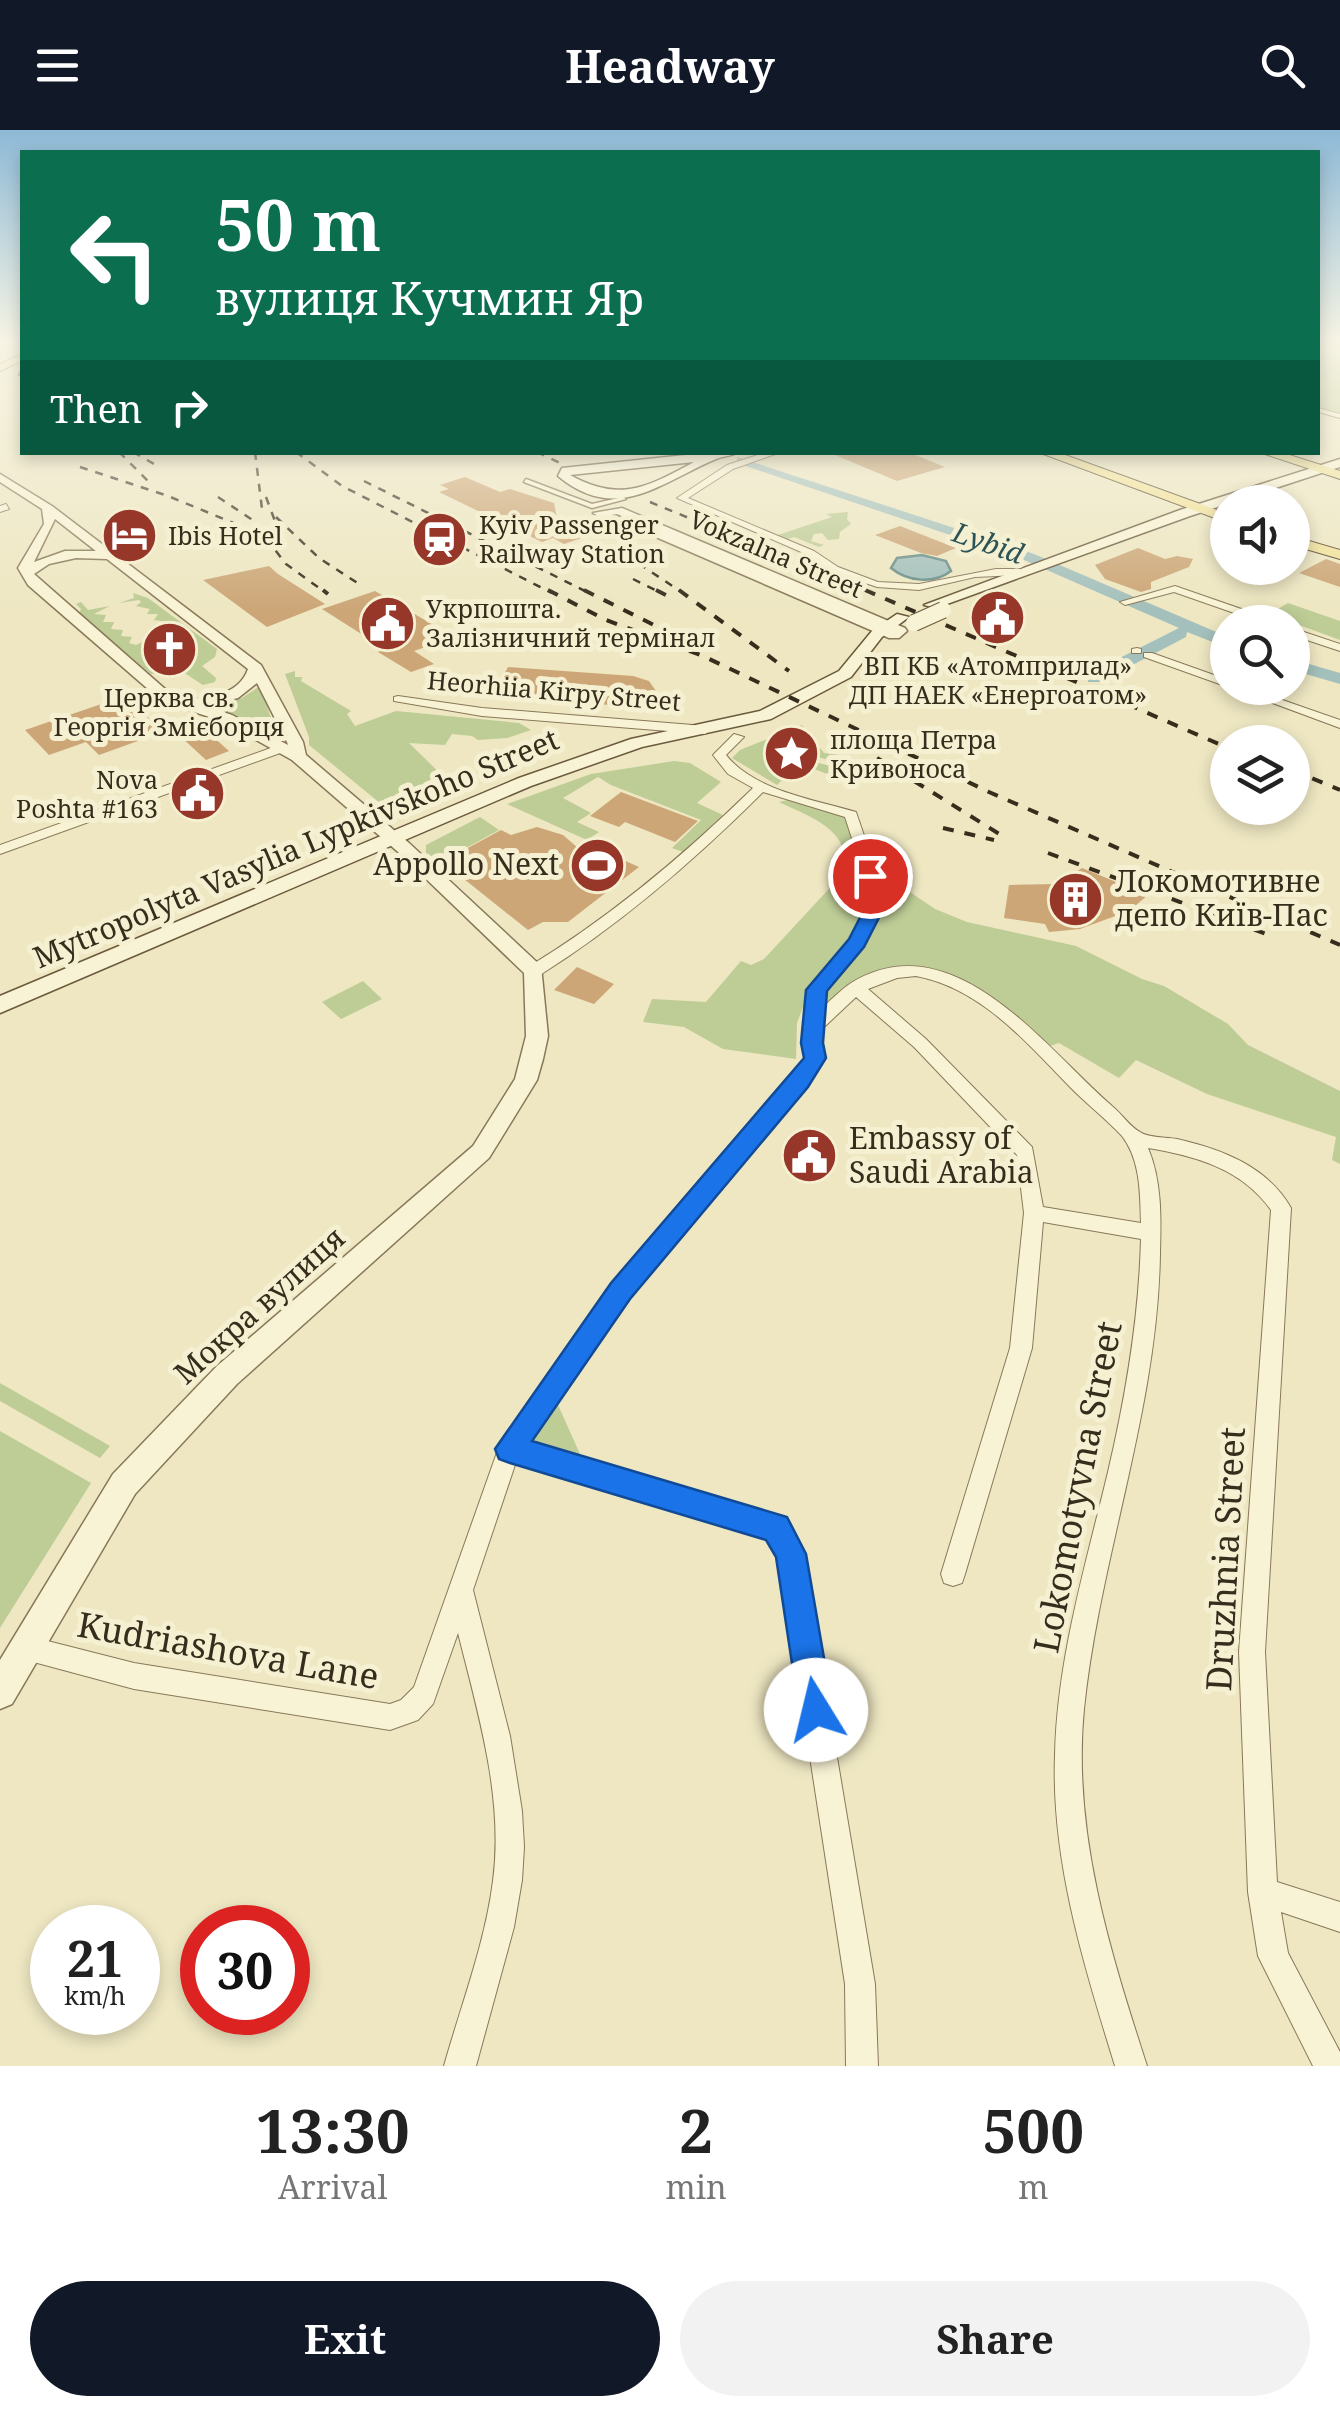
<!DOCTYPE html>
<meta charset="utf-8">
<style>
:root{--surface:#fff;--page:#f2f2f2;--text:#222;--muted:#767676;--accent:#111827}
body{margin:0;font-family:"Noto Serif",serif;background:var(--page);color:var(--text);height:100vh;display:flex;flex-direction:column;font-size:38px;white-space:nowrap}
*{box-sizing:border-box;margin:0}
p{font-size:32px;color:var(--muted)}
.icon{flex:none;width:55px;height:55px;fill:none;stroke:currentColor;stroke-width:2;stroke-linecap:round;stroke-linejoin:round}
.map{position:relative;height:1936px;overflow:hidden}
.side{display:flex;flex-direction:column;background:var(--surface);flex:1}
.side>*{flex:none}
.guide{position:absolute;left:20px;top:20px;width:1300px;height:305px;border-radius:0px;box-shadow:0 5px 15px #0003;background:#0b6e4f;color:#fff;overflow:hidden}
.controls{position:absolute;left:1210px;top:355px;display:grid;gap:20px}
.controls a{display:grid;place-items:center;width:100px;height:100px;border-radius:50%;background:var(--surface);box-shadow:0 5px 15px #0003;font-size:50px}
.speed{position:absolute;left:30px;top:1775px;display:flex;gap:20px;font-size:50px;font-weight:700;text-align:center}
.speed>*{display:grid;place-content:center;width:130px;height:130px;border-radius:50%;background:var(--surface);box-shadow:0 5px 15px #0003;line-height:1}
.speed small{font-size:25px;font-weight:400}
.speed .limit{border:15px solid #d22;background:#fff;color:#111}
.pin{position:absolute;display:grid;place-items:center;width:85px;height:85px;color:#fff;margin:-42px;border:5px solid #fff;border-radius:50%;box-shadow:0 2px 10px #0007}
.me{position:absolute;width:110px;margin:-55px;rotate:351deg;stroke-linejoin:round;filter:drop-shadow(0 0 8px #0008)}
.turn{display:flex;align-items:center;gap:35px;height:210px;padding:0 30px;font-size:45px}
.turn .icon{width:130px;height:130px;stroke-width:2.5}
.turn b{display:block;font-size:70px;line-height:85px}
.then{display:flex;align-items:center;height:95px;padding:0 30px;background:#0003;gap:20px;font-size:38px}
.eta{display:flex;justify-content:space-evenly;align-items:center;height:170px;text-align:center}
.eta b{font-size:60px;font-weight:700;line-height:70px}
.button{display:flex;gap:20px;margin-top:auto;padding:20px 30px}
.button a{flex:1;height:115px;border-radius:60px;background:var(--accent);color:#fff;font-size:40px;font-weight:700;line-height:115px;text-align:center}
.button a+a{background:var(--page);color:var(--text)}
header{display:flex;justify-content:space-between;align-items:center;height:130px;padding:0 30px;background:var(--accent);color:#fff;font-size:45px;font-weight:700}
.map>svg:first-child{display:block}
.green{fill:#becc96}
.water{fill:#a4c0bc;stroke:#6b8f8a;stroke-width:2.5}
.lines{fill:none;stroke-linecap:round;stroke-linejoin:round}
.river{fill:#a4c0bc;fill-rule:evenodd}
.building{fill:#cca677}
.pedestrian-casing{stroke:#887859;stroke-width:3}
.minor-casing{stroke:#887859;stroke-width:2}
.tertiary-casing{stroke:#887859;stroke-width:3}
.secondary-casing{stroke:#6a593c;stroke-width:3}
.primary-casing{stroke:#55452d;stroke-width:2}
.pedestrian{fill:#f9f3d5;fill-rule:evenodd}
.minor{fill:#f9f3d5;fill-rule:evenodd}
.tertiary{fill:#f9f3d5;fill-rule:evenodd}
.secondary{fill:#f9f3d5;fill-rule:evenodd}
.primary{fill:#f2e299;fill-rule:evenodd}
.rail-far1{stroke:#372d1d;stroke-width:2.5;stroke-dasharray:8 8;stroke-linecap:butt}
.rail{stroke:#372d1d;stroke-width:4;stroke-dasharray:11 11;stroke-linecap:butt}
.secondary-bridge-casing{stroke:#6a593c;stroke-width:18;stroke-linecap:butt}
.secondary-bridge{stroke:#f9f3d5;stroke-width:16}
.route{fill:#1a73e8;stroke:#114b97;stroke-width:2.5}
.labels{text-anchor:middle;stroke-width:10;stroke-linejoin:round;paint-order:stroke}
.far-poi-label{font-size:25px;fill:#372d1d;stroke:#f5f0d1;text-anchor:start}
.far-street-label{font-size:25px;fill:#372d1d;stroke:#f5f0d1}
.far-water-label{font-size:28px;font-style:italic;fill:#2c5457;stroke:#f5f0d1}
.street-label{font-size:30px;fill:#372d1d;stroke:#f5f0d1}
.poi-label{font-size:30px;fill:#372d1d;stroke:#f5f0d1;text-anchor:start}
.near-street-label{font-size:35px;fill:#372d1d;stroke:#f5f0d1}
</style>
<header><svg class="icon" aria-label="menu" viewBox="0 0 24 24"><path d="M4 6h16M4 12h16M4 18h16"/></svg>Headway<svg class="icon" aria-label="search" viewBox="0 0 24 24"><circle cx="10" cy="10" r="6"/><path d="M15 15l6 6"/></svg></header>
<div class="map">
<svg width="1340" height="1936" viewBox="0 0 1340 1936">
<rect width="100%" height="100%" fill="#eee7c2"/>
<path class="green" d="M1318,212L1340,213V283L1318,277Z
M848,382L847,389L851,394L840,402L839,409L828,410L822,403L814,404L811,411L824,415L819,417L794,407L785,410L775,406L832,387L826,384Z
M133,463L148,468L217,519L215,527L202,536L216,548L215,552L203,555L183,542L151,544L78,485L81,479L76,474L81,472L88,480L110,476L94,484L106,485L103,492H114L111,499L123,500L121,506L132,507L129,513L136,515L159,504L169,492L154,490L158,484H147L150,479L136,476L141,472L139,470L119,473L134,468Z
M1288,473L1340,491V510L1269,484Z
M295,541V547H302L301,551L351,581L347,584L355,596L396,581L519,593L531,600L507,608L478,610L472,606L452,604L445,615L409,613L456,659L391,682L309,615V607L285,544Z
M260,556L279,611L210,576L242,568Z
M802,595L824,623L839,625L847,634L817,627L815,632L834,637L842,646L858,648L860,655L799,634L777,655L732,628L740,620Z
M674,631L690,633L721,652L697,673L723,685L683,722L672,718L701,690L611,655L598,647L563,668L591,683L577,692L599,702L587,710L507,674L591,644Z
M792,669L846,686L875,770L855,808L811,855L797,893L796,929L723,919L684,897L643,892L652,869L706,872L741,831L751,835L764,829L839,748C859,702 812,688 779,672Z
M480,687L499,700L453,725L443,727L439,733L448,739L440,744L426,728V715Z
M871,746L895,752L935,779L967,792L1076,816L1142,849L1164,856L1228,894L1248,915L1340,961V1034L1332,1030L1336,1007L1207,964L1136,930L1119,948L1059,913L1041,919C999,888 944,826 886,843C867,848 830,886 813,899L817,860L878,771Z
M363,851L382,869L341,889L322,872Z
M0,1253L110,1316L100,1328L0,1271Z
M553,1273L558,1275L584,1333L528,1316Z
M0,1301L91,1353L0,1498Z"/>
<path class="water" d="M922,425L946,431L951,441C934,454 908,452 891,438L897,428Z"/>
<g class="lines">
<path class="river" d="M737,327L1034,424L1228,507V518L1187,502L1186,507L1100,552H1088V544L1179,498L1024,430L737,333Z
M1292,529L1340,543V554L1292,540Z"/>
</g>
<path class="building" d="M828,322H908L945,337L897,351Z
M465,347L500,362L510,359L554,373L557,388L591,405L564,414L553,408L542,412L439,362L449,359L440,355Z
M900,396L933,409L956,418L937,426L921,423L875,405Z
M1138,418L1165,429L1177,426L1193,429L1189,437L1151,452V459L1141,462L1105,449L1095,435Z
M1326,429L1340,434V457L1299,443Z
M269,436L278,444L325,474L267,497L203,450Z
M375,461L454,507L414,521L434,534L411,542L378,522L385,519L322,479Z
M177,508L192,519L160,530L145,518Z
M508,537L633,546L649,551L656,561L650,570L624,576L492,566Z
M125,566L151,590L158,587L171,599L99,625L86,612L49,625L25,600Z
M203,598L211,605L229,621L206,630L180,606Z
M621,662L698,691L675,712L625,692L619,697L590,686Z
M537,697L563,705L578,718L585,713L639,737L568,792H543L528,800L434,725L453,726L501,700L511,705Z
M1082,738L1148,765L1129,781L1080,799L1049,802L1045,794L1004,788L1009,755L1058,754Z
M577,837L614,854L594,874L554,860Z"/>
<g class="lines">
<defs>
<path id="pedestrian" d="M526,349L592,374L623,367L626,369L592,378L524,352Z"/>
<path id="minor" d="M1318,278L1340,284V288L1318,282Z
M767,322H781L733,339L688,368L814,421L838,437L878,452L919,454L996,439H1020L1025,442L1020,445L975,447L919,460L877,457L831,441L808,425L677,368L727,335Z
M6,374L9,379L0,382V376Z
M1175,456L1273,490L1274,492H1260L1174,462L1125,475L1120,472Z
M1292,498L1340,514V521L1292,505Z
M1137,518L1141,519V523H1132V519Z
M1144,523H1152L1228,550V557L1144,527Z
M1232,558H1248L1340,590V598Z
M398,566L482,578L705,596L711,600L705,604L482,586L394,571V567Z
M734,604L744,607L726,625C755,661 813,669 856,682L886,770L863,815L825,861L823,877C832,869 843,858 851,853C953,790 1045,918 1112,976C1121,983 1130,997 1140,1002C1148,1008 1166,1007 1177,1009C1221,1019 1267,1036 1291,1078L1265,1522L1277,1752L1340,1772V1802L1281,1782L1288,1823L1340,1922V1936H1313L1258,1826L1248,1762L1239,1522L1271,1080C1242,1039 1196,1026 1148,1018C1162,1051 1161,1088 1160,1123C1158,1279 1100,1425 1084,1579C1072,1702 1110,1821 1147,1936H1115C1084,1835 1051,1731 1055,1625C1057,1529 1086,1434 1108,1342C1126,1265 1139,1188 1141,1109L1043,1092L1032,1218L965,1444L962,1453L953,1456L944,1453L941,1444L1010,1218L1024,1083L1017,1025L914,917L856,867L821,900L823,929L806,956L628,1167L526,1313L785,1389L803,1424L875,1854L878,1936H846L845,1854L779,1426L769,1407L516,1332L473,1460L510,1606L522,1681L524,1717L522,1750L514,1797L476,1936H444C461,1875 485,1814 493,1751C504,1668 478,1583 458,1503L433,1574L418,1590L390,1600L134,1559L15,1527L11,1518L15,1509L24,1505L134,1533L390,1574L401,1570L414,1557L501,1311L614,1155L794,948L806,929L804,913L809,860L851,810L872,770L845,687L763,662C695,730 622,793 540,845H528L526,841L528,837C611,787 684,725 753,658L728,644L713,625ZM916,846C981,858 1027,913 1071,958C1088,975 1106,989 1122,1006C1141,1031 1140,1064 1141,1093L1043,1077L1032,1017L926,909L868,859L897,848Z
M279,615L285,619L283,622L0,724V715Z"/>
<path id="tertiary" d="M0,344L52,376L261,535L303,612L306,625L409,713L541,836L548,906L543,929L537,950L489,1028L237,1254L135,1364L12,1574L0,1579V1530L113,1344L217,1236L473,1016L515,949L526,906L524,843L397,721L292,630L222,591L163,572L28,455L18,438L44,394L42,379L0,352ZM55,389L96,421H65L34,432ZM76,428L107,429L248,539C239,567 197,573 173,566L34,444L49,434ZM257,553L287,612L288,615L232,585L205,576L238,568Z
M622,378L905,498L907,501L899,508H889L635,398L615,395L593,383ZM617,384L634,391L611,385Z"/>
<path id="secondary" d="M714,322H738C732,326 724,326 716,329C661,352 617,395 558,346L562,338ZM694,332C647,357 621,373 570,345Z
M1340,329V337L1190,386L936,478L924,475L1180,380Z
M897,484L909,487L882,507L851,547L771,589L642,617L531,656L0,883V866L519,648L631,609L760,581L839,541L872,501Z"/>
<path id="primary" d="M1318,209H1340V214L1318,212Z
M22,224V231L0,241V234Z
M1038,322H1057L1228,384V393Z
M1259,322H1280L1340,341V349Z
M1292,406L1340,420V429L1292,415Z"/>
</defs>
<use href="#pedestrian" class="pedestrian-casing"/>
<use href="#minor" class="minor-casing"/>
<use href="#tertiary" class="tertiary-casing"/>
<use href="#secondary" class="secondary-casing"/>
<use href="#primary" class="primary-casing"/>
<use href="#pedestrian" class="pedestrian"/>
<use href="#minor" class="minor"/>
<use href="#tertiary" class="tertiary"/>
<use href="#secondary" class="secondary"/>
<use href="#primary" class="primary"/>
<path class="rail-far1" d="M22,239L19,245L22,253
M119,322L151,354
M133,322L154,334
M255,322L262,379
M296,322L342,356L552,463
M537,322L560,333
M80,337L168,366L253,401
M364,351L589,463
M218,367L251,389L286,434L326,463
M266,367L285,418
M650,372L871,463
M276,387L319,428L359,454
M612,416L683,463
M633,449L661,463"/>
<path class="rail" d="M323,460L328,464
M548,460L606,490L703,526L989,662L1340,815
M584,460L660,498
M656,460L666,465
M679,460L789,541
M865,460L1228,618
M877,628L1001,705
M1292,640L1340,660
M943,698L994,710
M1048,723L1266,804"/>
<defs>
<path id="secondary-bridge" d="M914,493L943,480"/>
</defs>
<use href="#secondary-bridge" class="secondary-bridge-casing"/>
<use href="#secondary-bridge" class="secondary-bridge"/>
</g>
<linearGradient id="sky" x2="0" y2="1"><stop stop-color="#8db9d6"/><stop offset="0.44" stop-color="#f7f4e4"/><stop offset="1" stop-color="#f7f4e4" stop-opacity="0"/></linearGradient>
<rect width="1340" height="480" fill="url(#sky)"/>
<path class="route" d="M870,740L880,746L888,770L864,817L827,861L823,913L826,928L808,957L630,1169L532,1311L787,1387L806,1424L833,1580L828,1593L816,1598L804,1593L799,1580L776,1427L766,1410L510,1333L499,1329L495,1319L611,1153L804,928L801,913L806,860L849,809L869,770L861,746Z"/>
<defs>
<symbol id="hotel-disc" viewBox="-11 -11 22 22"><circle r="9.5" fill="#973729" stroke="#f5f0d1"/><path d="M-6-4.5h1.5V1H6V5H4.5V3h-9V5H-6ZM-4 0a1.8 1.8 0 1 1 3.6 0ZM.5 0V-2.5h3Q6-2.5 6 0Z" fill="#fff"/></symbol>
<symbol id="station-disc" viewBox="-11 -11 22 22"><circle r="9.5" fill="#973729" stroke="#f5f0d1"/><path d="M-3-6H3Q5-6 5-4V2Q5 4 3 4L4.5 6H3L1.5 4h-3L-3 6H-4.5L-3 4Q-5 4-5 2V-4Q-5-6-3-6ZM-3.5-4v3h7v-3ZM-3.5 1v1.5H-2V1ZM2 1v1.5H3.5V1Z" fill="#fff"/></symbol>
<symbol id="civic-disc" viewBox="-11 -11 22 22"><circle r="9.5" fill="#973729" stroke="#f5f0d1"/><path d="M-.6-6.5H3V-4.5H.6V-3L4-1V1h2V6H-6V1h2V-1L-.6-3ZM-1.2 2.5V6h2.4V2.5Z" fill="#fff"/></symbol>
<symbol id="church-disc" viewBox="-11 -11 22 22"><circle r="9.5" fill="#973729" stroke="#f5f0d1"/><path d="M-1.2-6h2.4v3.5h3.3v2.4h-3.3V6h-2.4V-.1h-3.3v-2.4h3.3Z" fill="#fff"/></symbol>
<symbol id="sight-disc" viewBox="-11 -11 22 22"><circle r="9.5" fill="#973729" stroke="#f5f0d1"/><path d="M0-6L1.8-2.2L6-1.7L2.9 1.2L3.7 5.4L0 3.3L-3.7 5.4L-2.9 1.2L-6-1.7L-1.8-2.2Z" fill="#fff"/></symbol>
<symbol id="stadium-disc" viewBox="-11 -11 22 22"><circle r="9.5" fill="#973729" stroke="#f5f0d1"/><path d="M0-5a6.5 5 0 1 0 0 10a6.5 5 0 1 0 0-10ZM-3.5-1.8h7v3.6h-7Z" fill="#fff"/></symbol>
<symbol id="building-disc" viewBox="-11 -11 22 22"><circle r="9.5" fill="#973729" stroke="#f5f0d1"/><path d="M-4-6H4V6H1V3H-1V6H-4ZM-2.5-4.3h1.7v1.8h-1.7ZM.8-4.3h1.7v1.8H.8ZM-2.5-1h1.7V.8h-1.7ZM.8-1h1.7V.8H.8Z" fill="#fff"/></symbol>
</defs>
<g fill-rule="evenodd">
<use href="#hotel-disc" x="98" y="374" width="63" height="63"/>
<use href="#station-disc" x="408" y="378" width="63" height="63"/>
<use href="#civic-disc" x="966" y="456" width="63" height="63"/>
<use href="#civic-disc" x="356" y="462" width="63" height="63"/>
<use href="#church-disc" x="138" y="488" width="63" height="63"/>
<use href="#sight-disc" x="760" y="592" width="63" height="63"/>
<use href="#civic-disc" x="166" y="632" width="63" height="63"/>
<use href="#stadium-disc" x="566" y="704" width="63" height="63"/>
<use href="#building-disc" x="1044" y="738" width="63" height="63"/>
<use href="#civic-disc" x="778" y="994" width="63" height="63"/>
</g>
<g class="labels">
<g class="far-poi-label">
<text x="479" y="404">Kyiv Passenger<tspan x="479" dy="29">Railway Station</tspan></text>
<text x="168" y="415">Ibis Hotel</text>
<text x="426" y="488">Укрпошта.<tspan x="426" dy="29">Залізничний термінал</tspan></text>
<text x="998" y="545" text-anchor="middle">ВП КБ «Атомприлад»<tspan x="998" dy="29">ДП НАЕК «Енергоатом»</tspan></text>
<text x="169" y="577" text-anchor="middle">Церква св.<tspan x="169" dy="29">Георгія Змієборця</tspan></text>
<text x="830" y="619">площа Петра<tspan x="830" dy="29">Кривоноса</tspan></text>
<text x="158" y="659" text-anchor="end">Nova<tspan x="158" dy="29">Poshta #163</tspan></text>
</g>
<g class="far-street-label">
<text transform="translate(776 424) rotate(23)" y="9">Vokzalna Street</text>
<text transform="translate(554 561) rotate(5)" y="9">Heorhiia Kirpy Street</text>
</g>
<g class="far-water-label">
<text transform="translate(988 413) rotate(19)" y="10">Lybid</text>
</g>
<g class="street-label">
<text transform="translate(296 719) rotate(-23)" y="10">Mytropolyta Vasylia Lypkivskoho Street</text>
<text transform="translate(260 1176) rotate(-42)" y="10">Мокра вулиця</text>
</g>
<g class="poi-label">
<text x="559" y="745" text-anchor="end">Appollo Next</text>
<text x="1115" y="762">Локомотивне<tspan x="1115" dy="34">депо Київ-Пас</tspan></text>
<text x="849" y="1019">Embassy of<tspan x="849" dy="34">Saudi Arabia</tspan></text>
</g>
<g class="near-street-label">
<text transform="translate(1078 1357) rotate(-79)" y="12">Lokomotyvna Street</text>
<text transform="translate(1226 1429) rotate(-87)" y="12">Druzhnia Street</text>
<text transform="translate(228 1521) rotate(10)" y="12">Kudriashova Lane</text>
</g>
</g>
</svg>
<div class="controls">
<a><svg class="icon" aria-label="sound" viewBox="0 0 24 24"><path d="M4 9h4l5-4v14l-5-4H4zM17 9q2 3 0 6"/></svg></a>
<a><svg class="icon" aria-label="search" viewBox="0 0 24 24"><circle cx="10" cy="10" r="6"/><path d="M15 15l6 6"/></svg></a>
<a><svg class="icon" aria-label="layers" viewBox="0 0 24 24"><path d="M12 4l9 5-9 5-9-5zM3 14l9 5 9-5"/></svg></a>
</div>
<div class="speed"><div>21<small>km/h</small></div><div class="limit">30</div></div>
<div class="pin" style="left:870px;top:746px;background:#d93025"><svg class="icon" aria-label="arrive" viewBox="0 0 24 24"><path d="M6 21V4h12l-3 4 3 4H6"/></svg></div>
<svg class="me" style="left:816px;top:1580px" viewBox="-20 -20 40 40"><circle r="19" fill="#fff"/><path d="M0-13L10 11 0 6-10 11z" fill="#1a73e8"/></svg>
<div class="guide">
<div class="turn"><svg class="icon" aria-label="left" viewBox="0 0 24 24"><path d="M17 20v-9H6M10 6l-5 5 5 5"/></svg><div><b>50 m</b>вулиця Кучмин Яр</div></div>
<div class="then">Then<svg class="icon" aria-label="right" viewBox="0 0 24 24"><path d="M7 20v-9h11M14 6l5 5-5 5"/></svg></div>
</div>
</div>
<section class="side">
<div class="eta">
<div><b>13:30</b><p>Arrival</p></div>
<div><b>2</b><p>min</p></div>
<div><b>500</b><p>m</p></div>
</div>
<div class="button"><a>Exit</a><a>Share</a></div>
</section>
